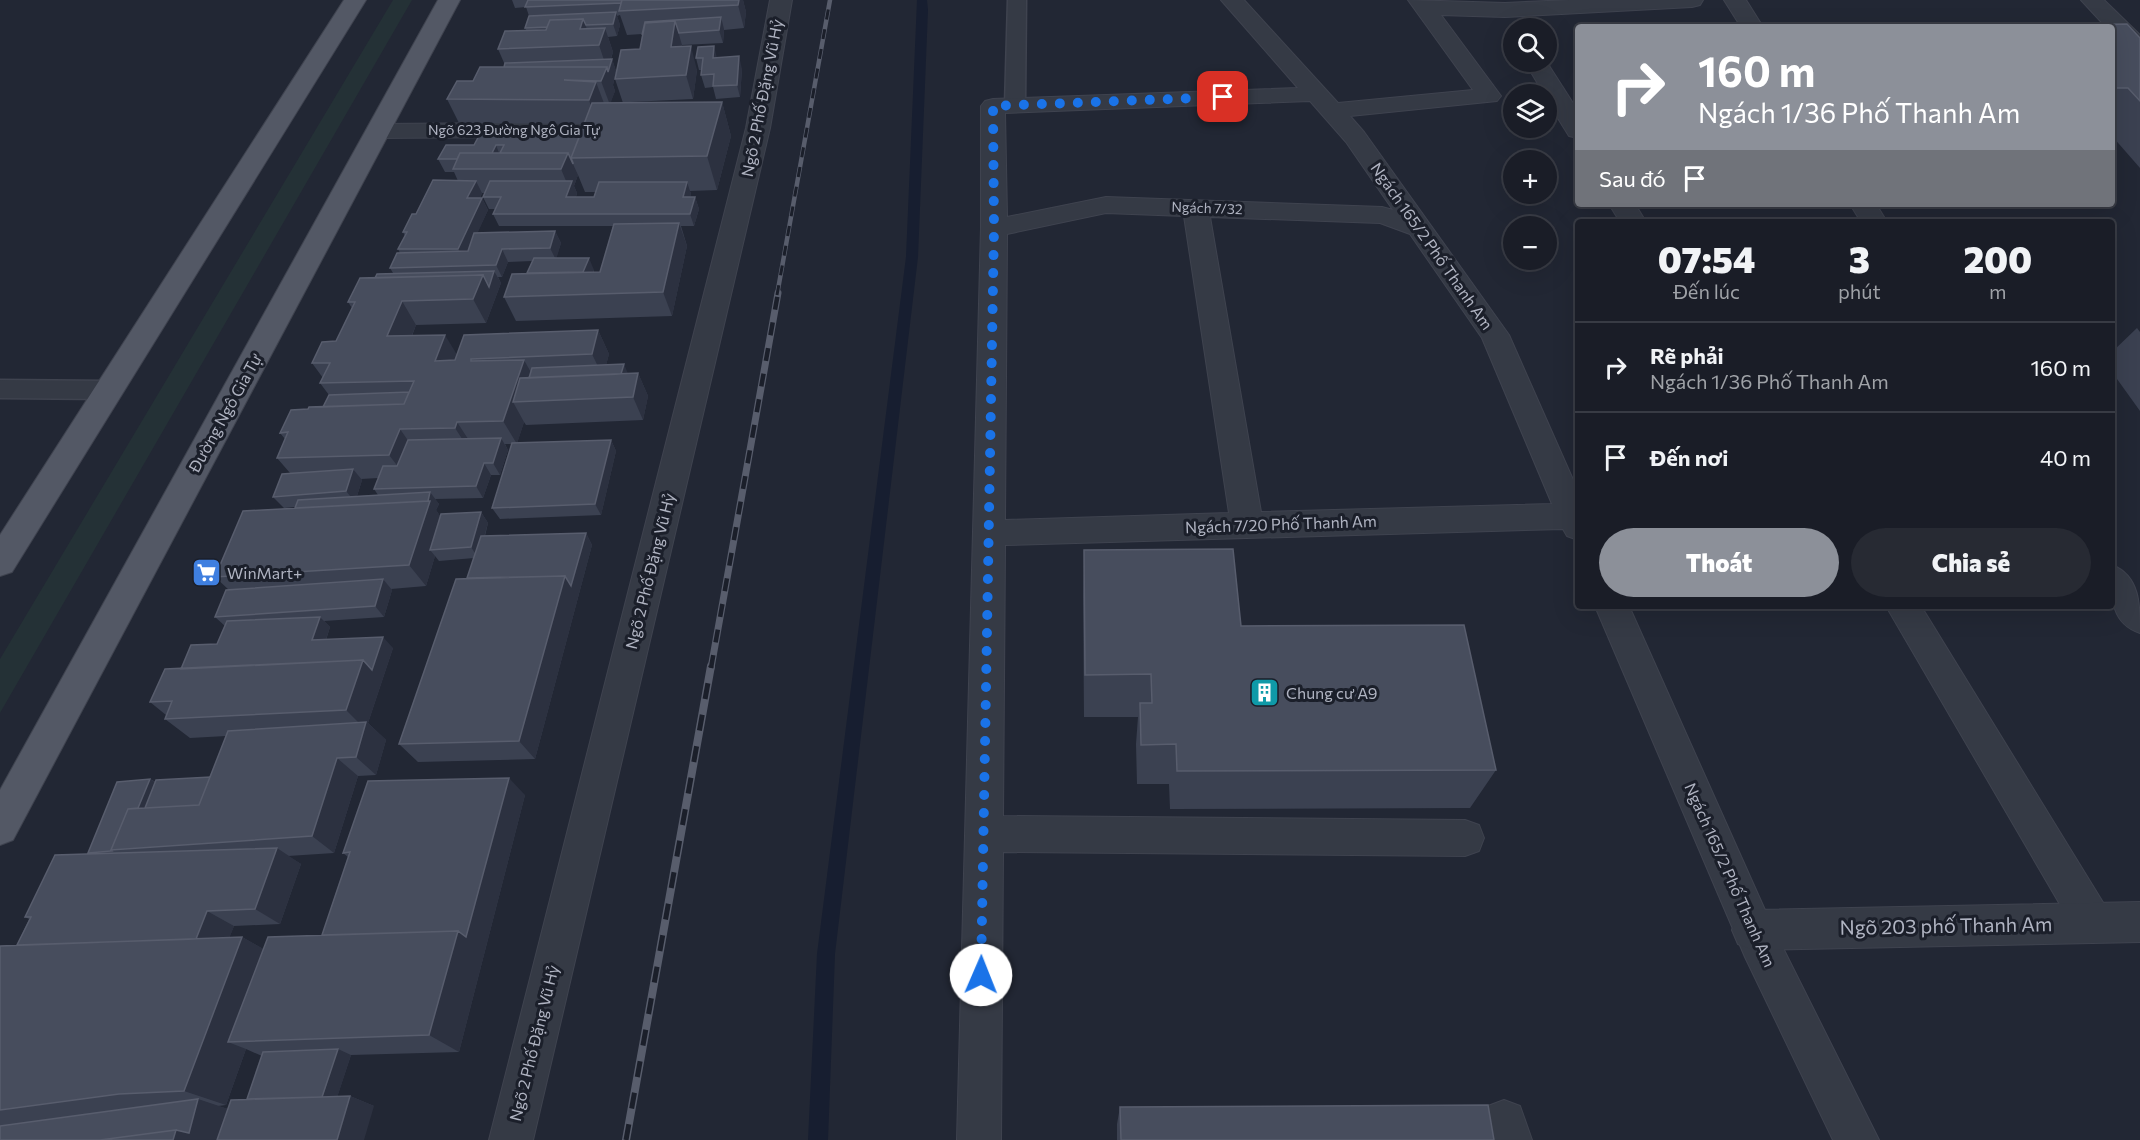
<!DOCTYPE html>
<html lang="vi">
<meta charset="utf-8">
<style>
:root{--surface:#1a1d27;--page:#272a33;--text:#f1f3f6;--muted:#9fa2a7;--line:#383b44;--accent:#8c9099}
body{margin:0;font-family:Commissioner,sans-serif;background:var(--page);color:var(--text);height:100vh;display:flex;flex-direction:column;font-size:22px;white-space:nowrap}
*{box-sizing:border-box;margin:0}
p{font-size:20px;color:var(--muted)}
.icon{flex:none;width:33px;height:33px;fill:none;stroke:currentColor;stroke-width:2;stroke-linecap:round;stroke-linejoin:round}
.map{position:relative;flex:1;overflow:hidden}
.sheet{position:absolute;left:1575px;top:219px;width:540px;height:390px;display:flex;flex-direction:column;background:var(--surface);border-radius:6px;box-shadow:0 6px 24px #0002,0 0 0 2px var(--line)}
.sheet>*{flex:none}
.top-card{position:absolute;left:1575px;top:24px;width:540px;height:183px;border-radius:6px;box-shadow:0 6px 24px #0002,0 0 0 2px var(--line);background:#8c9099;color:#fff;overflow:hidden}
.fabs{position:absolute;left:1503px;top:18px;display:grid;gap:12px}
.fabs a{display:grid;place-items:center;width:54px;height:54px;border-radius:50%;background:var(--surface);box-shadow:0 6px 24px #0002,0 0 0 2px var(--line);font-size:30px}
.pin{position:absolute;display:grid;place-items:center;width:51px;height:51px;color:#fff;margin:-26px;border-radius:12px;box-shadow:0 3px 9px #0006}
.me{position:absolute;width:66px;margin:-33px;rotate:1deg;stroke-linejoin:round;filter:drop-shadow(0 0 4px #0008)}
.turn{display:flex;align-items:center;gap:21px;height:126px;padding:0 24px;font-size:27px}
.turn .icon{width:78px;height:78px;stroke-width:2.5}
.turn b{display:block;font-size:42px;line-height:51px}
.then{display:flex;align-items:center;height:57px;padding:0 24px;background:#0003;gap:12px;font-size:22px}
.eta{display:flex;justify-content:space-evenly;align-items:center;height:102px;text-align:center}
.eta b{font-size:36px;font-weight:800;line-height:42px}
.button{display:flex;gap:12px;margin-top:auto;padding:12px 24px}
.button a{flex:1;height:69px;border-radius:36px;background:var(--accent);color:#fff;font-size:24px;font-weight:800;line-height:69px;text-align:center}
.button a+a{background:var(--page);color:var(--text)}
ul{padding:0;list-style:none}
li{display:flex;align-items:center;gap:18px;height:90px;padding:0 24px;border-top:2px solid var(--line)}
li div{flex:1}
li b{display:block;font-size:22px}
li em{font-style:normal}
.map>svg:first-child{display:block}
.green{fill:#243136}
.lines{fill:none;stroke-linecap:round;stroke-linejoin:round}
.stream{fill:#171e30;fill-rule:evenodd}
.service-casing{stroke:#3f434f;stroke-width:3}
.minor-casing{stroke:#3f434f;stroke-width:2}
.tertiary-casing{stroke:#3f434f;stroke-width:2}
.primary-casing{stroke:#3f434f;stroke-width:2}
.service{fill:#353a45;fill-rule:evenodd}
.minor{fill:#353a45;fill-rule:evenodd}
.tertiary{fill:#353a45;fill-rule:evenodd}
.primary{fill:#535865;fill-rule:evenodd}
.rail-far2-casing{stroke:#585d6c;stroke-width:4.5}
.rail-far1-casing{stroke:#585d6c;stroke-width:7}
.rail-casing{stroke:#585d6c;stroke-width:8}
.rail-far2{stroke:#1b1f2a;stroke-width:3;stroke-dasharray:10;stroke-linecap:butt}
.rail-far1{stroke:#1b1f2a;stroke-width:4.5;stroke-dasharray:13;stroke-linecap:butt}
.rail{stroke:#1b1f2a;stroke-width:5;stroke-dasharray:16;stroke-linecap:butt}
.wall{fill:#3b4151;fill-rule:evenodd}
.shaded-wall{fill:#2c3140}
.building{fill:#474d5d;stroke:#585d6d;stroke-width:1.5}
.route{stroke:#1a73e8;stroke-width:10;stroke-dasharray:0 18}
.labels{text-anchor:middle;stroke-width:6;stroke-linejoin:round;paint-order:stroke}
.far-street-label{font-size:14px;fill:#b0b4c2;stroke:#1b1f2a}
.street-label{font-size:16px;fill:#b0b4c2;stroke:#1b1f2a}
.poi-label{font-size:16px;fill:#b0b4c2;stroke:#1b1f2a;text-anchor:start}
.near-street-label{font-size:20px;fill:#b0b4c2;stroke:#1b1f2a}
</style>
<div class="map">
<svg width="2140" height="1140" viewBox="0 0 2140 1140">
<rect width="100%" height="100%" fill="#222734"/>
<path class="green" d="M393,0H412L0,713V659Z"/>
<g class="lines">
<path class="stream" d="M917,0H927L928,10L918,257L835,954L828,1140H808L817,954L906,257Z"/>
<defs>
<path id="service" d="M1008,0H1026L1025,105L1022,109L1015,111L1008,109L1005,105Z
M0,380L109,381L118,383L122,390L118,397L109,399L0,398Z"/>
<path id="minor" d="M770,0H792L770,128L533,1140H489L746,128Z
M1221,0H1244L1338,103L1473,90L1408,0L1505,3L1569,0H1703L1700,5L1692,7L1505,17L1441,15L1501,96L1497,101L1350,116L1364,132L1509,335L1578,491V540L1567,536L1563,529L1005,545L1003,816L1465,820L1479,825L1484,838L1479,851L1465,856L1003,852L1001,1140H957L981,228V106L985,101L993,99L1298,88ZM1310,101L1346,142L1393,210L1382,207L1106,197L1007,217L1005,113ZM1106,213L1184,216L1229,513L1005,520L1007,234ZM1210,217L1380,223L1410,234L1482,338L1552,504L1261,512Z
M2081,0H2104L2140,35V55L2132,53L2112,33V27H2106Z
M1546,61L1578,111V138L1569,136L1546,99V94H1544L1525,62Z
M626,122L635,124L638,129L635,134L626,136L378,138L369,136L366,131L369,126L378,124Z
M1609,204H1635L1646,222H1620Z
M1595,606H1629L1773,928L1879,1140H1833L1745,957Z
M1886,606H1921L2107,909L2113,923L2107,937L2093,943L2079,937Z
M1504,1100L1520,1106L1532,1140H1488L1482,1122L1488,1106Z"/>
<path id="tertiary" d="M1724,0H1746L1763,27H1741Z
M1850,204H1876L1887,222H1861Z
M2112,565C2140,576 2140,605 2140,633C2108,622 2112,593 2112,565Z
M2140,902V942L1752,950L1738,944L1732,930L1738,916L1752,910Z"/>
<path id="primary" d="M344,0H366L12,572L0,576V535Z
M438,0H460L13,840L0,845V790Z"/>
</defs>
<use href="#service" class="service-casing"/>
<use href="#minor" class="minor-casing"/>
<use href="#tertiary" class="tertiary-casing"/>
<use href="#primary" class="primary-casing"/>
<use href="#service" class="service"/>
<use href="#minor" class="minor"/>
<use href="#tertiary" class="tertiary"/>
<use href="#primary" class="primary"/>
<defs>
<path id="rail-far2" d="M777,295L830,0"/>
<path id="rail-far1" d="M711,668L778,293"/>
<path id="rail" d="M626,1140L711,666"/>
</defs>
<use href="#rail-far2" class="rail-far2-casing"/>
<use href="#rail-far1" class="rail-far1-casing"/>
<use href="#rail" class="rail-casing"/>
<use href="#rail-far2" class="rail-far2"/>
<use href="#rail-far1" class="rail-far1"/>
<use href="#rail" class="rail"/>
</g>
<path class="wall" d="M512,0H743L746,12L744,28L724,30L723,43L682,45V46L697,70L693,99L631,102H722L731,136L717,190L690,191L691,194L690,197H695L699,209L694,226H681L687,246L672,316L516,321L504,297L528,274L527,273L532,261L508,262L502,277H498L501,283L486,323L416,325L412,336L457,355L598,330L609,354L606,365L628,374L638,373L648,396L643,420L526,425L524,422L517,443L611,440L616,451L601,515L500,519L492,508L512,444H505L508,450L500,475H491L483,498L435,499L439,504L436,510L440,516L481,512L488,523L485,536L586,533L592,545L535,759L418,762L399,744L467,578L474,558L439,561L435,556L426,586L391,589L392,590L384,617L324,621L330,627L326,640L393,648L368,723L386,740L376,775L358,776L334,853L288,856L301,864L280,924L234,926L229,938L242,937L263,949L322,935L348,857L343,853L525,795L459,1052L351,1055L337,1097L350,1096L374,1106L0,1140V946L17,945L29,919L25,917L89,854L88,853L150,779L156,782L210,777L226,736L190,738L165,719L166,715L150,702L181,669L217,644L225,626L215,617L229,590L215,577L295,508V507L284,508L273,497L290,473L277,458L285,439L280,433L308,409L323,407L329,395L320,383L323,378L312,363L336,341L352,308L348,302L375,278L393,273L390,268L400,253L398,249L405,236L403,232L416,214L458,181L454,172H445L438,159L474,145L580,135L584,124L459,123L447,99L473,81L504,67L505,65L498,49L526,30L525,28L529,16L526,7L515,8ZM620,15L627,35L642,34V36L640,49L615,79L623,103H610L615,91L613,85L616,71L612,59H611L613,52L608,37L617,36L620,25L617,16ZM578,175L585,192H596L594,197H576L577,193L574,186ZM482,193H485L483,197L489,209H495L493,214L499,226H613L600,272H594V270L556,258L561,243L555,231L477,233L488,210L482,198H480ZM378,478L374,489L378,495L357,496L362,480L361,479ZM246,1049L262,1056L247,1099L228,1109L218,1106L226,1105Z
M2112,27L2140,38V168L2112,136Z
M696,58H717L742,69L740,97L716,99L713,87L705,88L701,75L702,70H699Z
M2137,328L2140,332V411L2112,372V352Z
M1084,550L1241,626L1496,770L1470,808L1170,809L1169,784H1137L1136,744L1138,717H1084L1083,596Z
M1120,1107L1494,1140H1117V1124Z"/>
<path class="shaded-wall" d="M739,0H743L746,12L744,28L738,5Z
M616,12L620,25L617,36L613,24Z
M721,17L724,29L723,43L719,30Z
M583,19L592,42L580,29Z
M675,21L682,45L678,71L671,47Z
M605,28L613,52L607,69L599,45Z
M691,46L697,70L693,99L686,75Z
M714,46L717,58H713Z
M739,56L742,69L740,97L737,85Z
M612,59L616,71L613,85L615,91L610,105L601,81L607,67Z
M596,82L605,106L597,124L589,100Z
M722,102L731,136L717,190L707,156Z
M496,145L501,158L490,159Z
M568,153L578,175L574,186L577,193L571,209L566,197L569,188L561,169Z
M476,181L482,193L474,210L467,198Z
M687,182L691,194L687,209L683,197Z
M695,197L699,209L694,226L690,214Z
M482,198L488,210L465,261L458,249Z
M679,223L687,246L672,316L663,292Z
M555,231L561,243L556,260L550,248Z
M502,249L508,262L502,277L496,265Z
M589,258L594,270L588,285L583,273Z
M494,271L501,283L486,323L473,299L483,275Z
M402,301L416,325L402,359L387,336Z
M598,330L609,354L603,377L592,354Z
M445,335L459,358L449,384L435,361Z
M524,360L537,383L513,402L524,422L517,444L503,421Z
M624,364L629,376L619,386Z
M638,373L648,396L643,420L633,397Z
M457,422L472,445L470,451L455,428Z
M400,429L416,452L406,477L389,455Z
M501,438L508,450L500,475L493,463Z
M611,440L616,451L601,515L595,504Z
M484,463L491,475L483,498L476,486Z
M353,469L362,480L355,502L346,491Z
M430,492L439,504L436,510L445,523L430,550L435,556L426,586L409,565Z
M481,512L488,523L478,558L471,547Z
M586,533L592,545L535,759L519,741L565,576Z
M383,579L392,590L384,617L375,606Z
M320,617L330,627L322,651L312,640Z
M383,637L393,648L368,723L386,740L376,775L356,757L364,728L346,710L363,660Z
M337,758L358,776L334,853L312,836Z
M509,778L525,795L459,1052L429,1035L458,931Z
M150,779L164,788L121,850Z
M277,848L301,864L280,924L255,909Z
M207,911L234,926L221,959L193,945Z
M242,937L278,957L228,1042L246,1049L226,1105L184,1091Z
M338,1049L351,1055L334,1107L321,1102Z
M350,1096L374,1106L364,1140H337Z
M198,1099L228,1109L219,1140H173L176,1130Z"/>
<path class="building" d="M528,0H622L621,3L525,7Z
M622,0H739L738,5L619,11Z
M616,12L613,24L586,25L583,19L550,20L547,27L525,28L529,16Z
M721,17L719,30L679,33L675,21L645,23L642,35L645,22Z
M583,19L580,29L605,28L599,45L498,49L505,31L546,30L550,20Z
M675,21L671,47L691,46L686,75L615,79L621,50L640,49L645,23Z
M2127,24L2140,38V101L2128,88H2112V27H1933Z
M714,46L713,58L739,56L737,85L713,86L714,74L701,75L703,58H696L698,47Z
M612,59L608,72L607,67H504L505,63Z
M480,67H607L601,81L564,80L596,82L589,100L447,99L457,81H473Z
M722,102L707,156L571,158L592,103Z
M480,134L580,135L571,158L573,163V164L568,153H500L504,145H496L492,153H460L457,159H438L446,145H474Z
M460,153H568L561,169H453Z
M433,180L476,181L467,198H482L458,249H398L407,232H403L412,214H416Z
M490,181H572L566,197H594L599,182H687L683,197H695L690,214H493L501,197H483Z
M679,223L663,292L504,297L512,274L600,272L614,224Z
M555,231L550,248L502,249L496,265L390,268L397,253L468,251L474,233Z
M534,258H589L583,272L527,273Z
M494,271L489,287L483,275L375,278L377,274Z
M483,275L473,299L402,301L387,336L445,335L435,361L455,360L464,335L598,330L592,354L471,359V361L524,360L503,421L457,422L455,428L400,429L389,455L277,458L288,432L280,433L291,410L308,409L309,407L404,404L414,381L320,383L330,363H312L322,342L336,341L355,302H348L360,278Z
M624,364L621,374L529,378L532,368Z
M638,373L633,397L513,402L520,378Z
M409,392L404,404L323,407L329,395Z
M501,438L493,463H484L476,486L374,489L383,466H397L408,440Z
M611,440L595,504L492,508L512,443Z
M353,469L346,491L273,497L282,474Z
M430,492L428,501L295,508L298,500Z
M430,501L409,565L215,577L243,511Z
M481,512L471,547L430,550L441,514Z
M586,533L571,586L565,576L467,578L481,536Z
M1233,549L1241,626L1464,625L1496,770L1177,771L1176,744L1141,745L1140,703H1152L1151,674L1085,675L1084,550Z
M565,576L519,741L399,744L456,579Z
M383,579L375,606L215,617L226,590Z
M320,617L312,640L383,637L372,670L363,660L181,669L191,645L217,644L227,621Z
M363,660L346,710L165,719L172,701L150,702L165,669Z
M366,722L356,757L337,758L312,836L111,850L128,809L199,805L228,731Z
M210,777L199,805L145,808L156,780Z
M509,778L466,937L458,931L322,935L350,852L343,853L368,781Z
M150,779L138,808L128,809L111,850L112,851L88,853L117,782Z
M277,848L255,909L207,911L196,939L17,945L31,917H25L55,855Z
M458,931L429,1035L228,1042L268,937Z
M242,937L184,1091L119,1094L0,1110V946Z
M338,1049L322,1097L247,1099L263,1052Z
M350,1096L337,1140H217L231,1100Z
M198,1099L189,1133L176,1130L100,1140H0V1126Z
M1488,1105L1494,1140H1121L1120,1107Z
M176,1130L173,1140H100Z"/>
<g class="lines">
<path class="route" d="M981,975L994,228L993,106L1223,97"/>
</g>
<defs>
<symbol id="supermarket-square" viewBox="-11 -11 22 22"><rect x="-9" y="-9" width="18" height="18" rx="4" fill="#3f7fe0" stroke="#1b1f2a"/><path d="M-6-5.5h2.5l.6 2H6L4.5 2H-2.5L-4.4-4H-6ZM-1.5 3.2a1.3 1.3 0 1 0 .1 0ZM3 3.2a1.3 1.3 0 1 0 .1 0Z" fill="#fff"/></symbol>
<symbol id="building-square" viewBox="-11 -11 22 22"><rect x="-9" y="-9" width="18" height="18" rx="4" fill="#0f9aa8" stroke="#1b1f2a"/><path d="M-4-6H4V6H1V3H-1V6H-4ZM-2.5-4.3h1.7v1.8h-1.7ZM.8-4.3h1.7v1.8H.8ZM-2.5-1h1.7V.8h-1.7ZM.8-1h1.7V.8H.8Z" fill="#fff"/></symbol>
</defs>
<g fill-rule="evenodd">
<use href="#supermarket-square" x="190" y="556" width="33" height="33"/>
<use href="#building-square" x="1248" y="676" width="33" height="33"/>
</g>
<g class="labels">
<g class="far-street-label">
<text x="514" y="135">Ngõ 623 Đường Ngô Gia Tự</text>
<text transform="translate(1207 208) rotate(2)" y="5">Ngách 7/32</text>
</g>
<g class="street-label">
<text transform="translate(762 98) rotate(-79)" y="6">Ngõ 2 Phố Đặng Vũ Hỷ</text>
<text transform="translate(1432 246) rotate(55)" y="6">Ngách 165/2 Phố Thanh Am</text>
<text transform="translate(225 413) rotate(-61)" y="6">Đường Ngô Gia Tự</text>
<text transform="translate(1281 524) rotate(-2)" y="6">Ngách 7/20 Phố Thanh Am</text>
<text transform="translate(650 571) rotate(-76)" y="6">Ngõ 2 Phố Đặng Vũ Hỷ</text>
<text transform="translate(1730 875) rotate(66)" y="6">Ngách 165/2 Phố Thanh Am</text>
<text transform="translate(534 1043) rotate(-76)" y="6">Ngõ 2 Phố Đặng Vũ Hỷ</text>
</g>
<g class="poi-label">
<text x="227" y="579">WinMart+</text>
<text x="1286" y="699">Chung cư A9</text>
</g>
<g class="near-street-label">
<text transform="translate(1946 926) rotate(-1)" y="7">Ngõ 203 phố Thanh Am</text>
</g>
</g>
</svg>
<div class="fabs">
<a><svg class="icon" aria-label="search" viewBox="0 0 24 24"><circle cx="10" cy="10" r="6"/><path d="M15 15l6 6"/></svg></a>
<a><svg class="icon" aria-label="layers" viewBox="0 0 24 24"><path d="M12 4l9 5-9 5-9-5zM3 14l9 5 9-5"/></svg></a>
<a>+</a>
<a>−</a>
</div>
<div class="pin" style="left:1223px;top:97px;background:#d93025"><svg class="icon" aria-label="arrive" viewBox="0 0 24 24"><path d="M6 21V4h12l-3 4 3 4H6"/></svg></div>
<svg class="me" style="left:981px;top:975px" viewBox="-20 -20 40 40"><circle r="19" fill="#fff"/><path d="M0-13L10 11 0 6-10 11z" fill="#1a73e8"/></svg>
<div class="top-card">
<div class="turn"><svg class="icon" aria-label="right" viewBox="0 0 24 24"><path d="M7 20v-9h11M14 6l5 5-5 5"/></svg><div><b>160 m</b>Ngách 1/36 Phố Thanh Am</div></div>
<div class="then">Sau đó<svg class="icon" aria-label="arrive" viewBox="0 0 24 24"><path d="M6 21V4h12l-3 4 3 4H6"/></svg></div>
</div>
<section class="sheet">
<div class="eta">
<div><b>07:54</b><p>Đến lúc</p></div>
<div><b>3</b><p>phút</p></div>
<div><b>200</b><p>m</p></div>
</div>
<ul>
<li><svg class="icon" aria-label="right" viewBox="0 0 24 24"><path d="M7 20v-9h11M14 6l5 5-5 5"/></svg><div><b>Rẽ phải</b><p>Ngách 1/36 Phố Thanh Am</p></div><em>160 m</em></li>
<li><svg class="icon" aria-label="arrive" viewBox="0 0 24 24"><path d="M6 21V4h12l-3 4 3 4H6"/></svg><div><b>Đến nơi</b></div><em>40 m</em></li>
</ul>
<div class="button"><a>Thoát</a><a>Chia sẻ</a></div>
</section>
</div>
